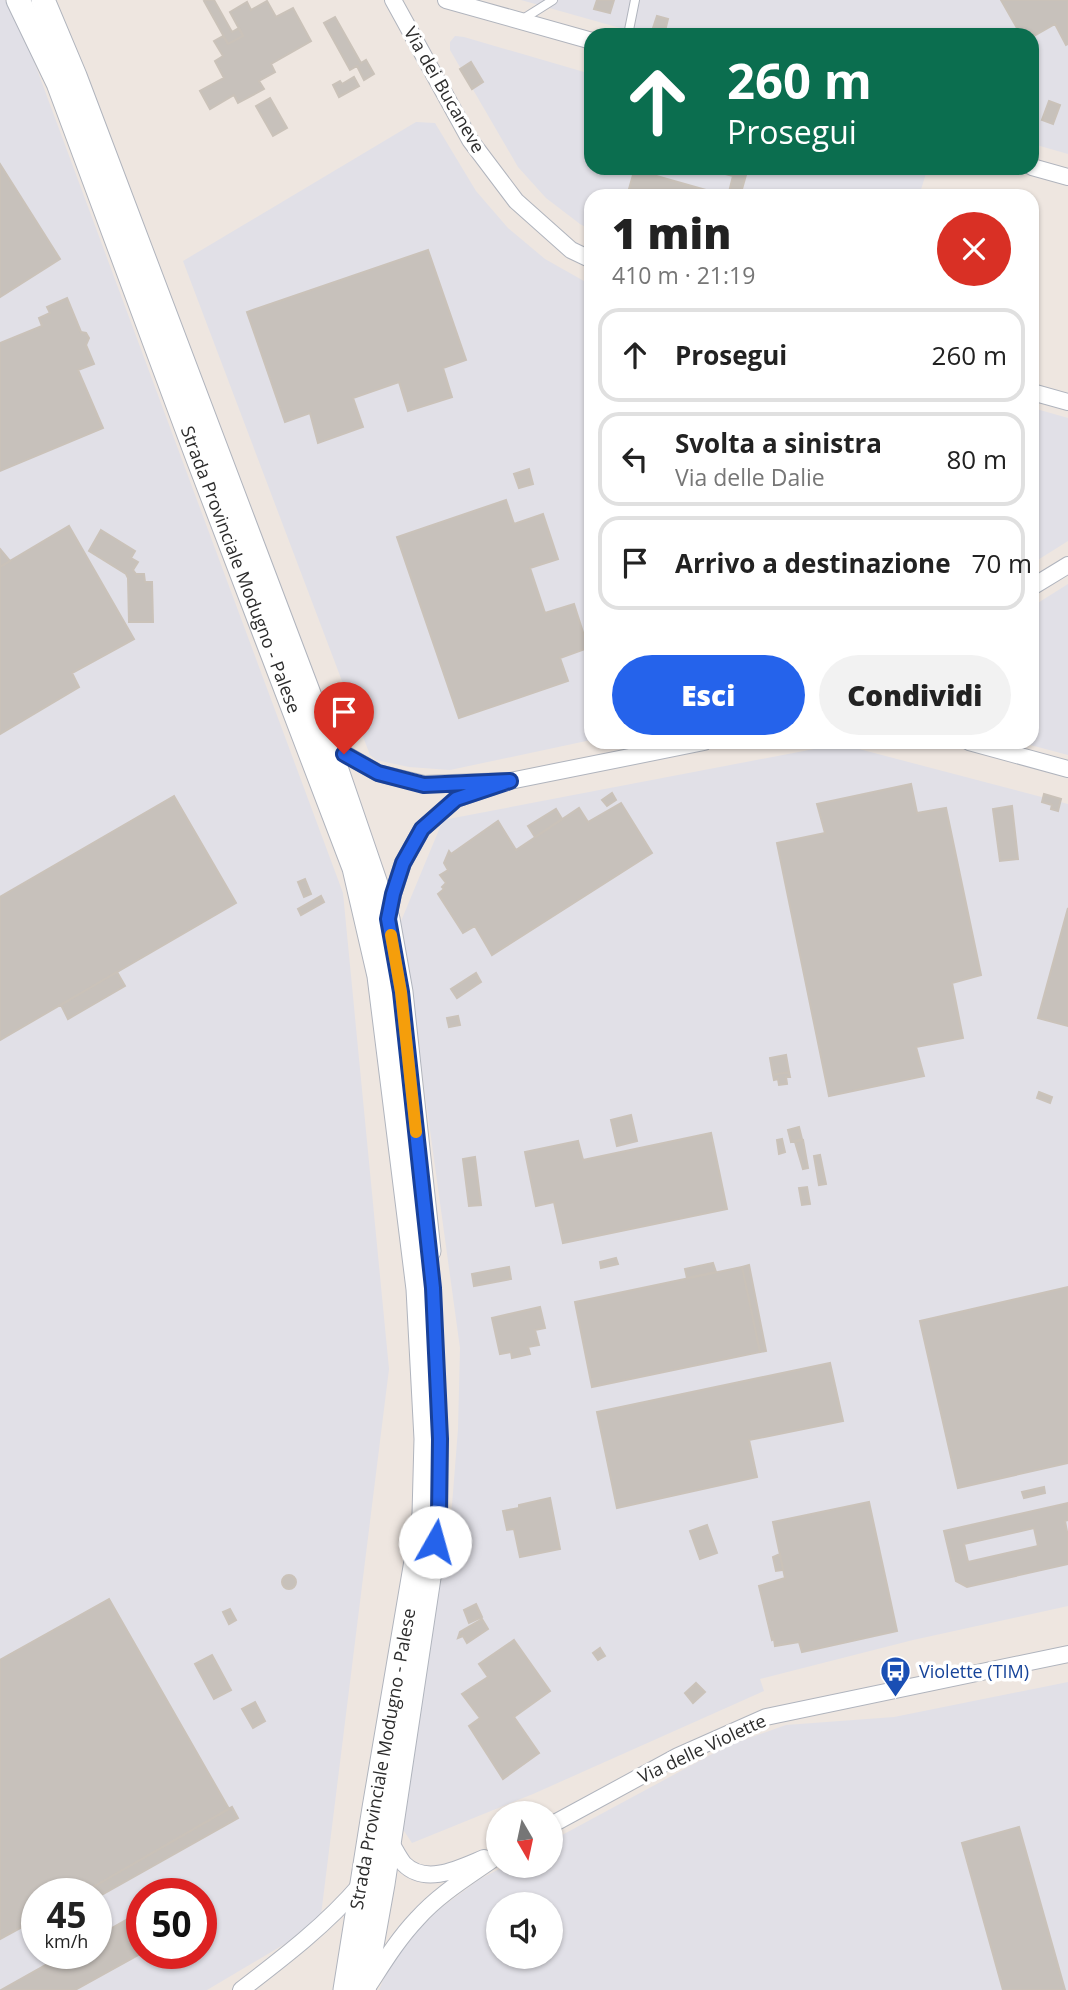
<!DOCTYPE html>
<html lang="it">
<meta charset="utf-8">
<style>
:root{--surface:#fff;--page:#f2f2f2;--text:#222;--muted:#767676;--line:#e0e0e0;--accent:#2563eb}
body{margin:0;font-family:"Open Sans",sans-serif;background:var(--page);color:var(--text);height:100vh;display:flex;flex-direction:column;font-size:26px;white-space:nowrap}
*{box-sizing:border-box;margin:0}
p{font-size:23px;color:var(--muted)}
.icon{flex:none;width:38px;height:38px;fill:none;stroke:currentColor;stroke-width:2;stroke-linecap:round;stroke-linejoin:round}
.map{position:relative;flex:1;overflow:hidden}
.details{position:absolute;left:584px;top:189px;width:455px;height:560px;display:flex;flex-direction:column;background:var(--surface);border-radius:21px;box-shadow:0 2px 5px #0004}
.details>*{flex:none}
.guide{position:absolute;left:584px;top:28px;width:455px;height:147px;border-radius:21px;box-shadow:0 2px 5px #0004;background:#0b6e4f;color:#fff;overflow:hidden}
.needle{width:46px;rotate:171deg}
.tools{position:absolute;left:486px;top:1801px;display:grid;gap:14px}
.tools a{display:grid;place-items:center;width:77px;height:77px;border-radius:50%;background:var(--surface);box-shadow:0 2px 5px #0004;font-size:35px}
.speed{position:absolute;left:21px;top:1878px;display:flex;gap:14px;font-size:35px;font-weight:700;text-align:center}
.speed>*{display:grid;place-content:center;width:91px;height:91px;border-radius:50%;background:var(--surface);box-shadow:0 2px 5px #0004;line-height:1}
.speed small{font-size:18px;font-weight:400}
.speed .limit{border:10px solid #d22;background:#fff;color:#111}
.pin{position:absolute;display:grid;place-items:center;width:60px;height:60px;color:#fff;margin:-72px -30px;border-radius:50% 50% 50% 0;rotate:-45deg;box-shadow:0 0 7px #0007}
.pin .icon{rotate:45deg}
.me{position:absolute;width:77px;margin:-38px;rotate:7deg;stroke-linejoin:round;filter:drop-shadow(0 0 5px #0008)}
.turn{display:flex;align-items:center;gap:24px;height:147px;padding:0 28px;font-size:32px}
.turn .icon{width:91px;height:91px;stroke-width:2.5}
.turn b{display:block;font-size:49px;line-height:60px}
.round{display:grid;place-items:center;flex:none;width:74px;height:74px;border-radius:37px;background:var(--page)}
.summary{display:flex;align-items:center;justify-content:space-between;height:119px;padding:0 28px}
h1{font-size:42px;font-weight:800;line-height:52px}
.cta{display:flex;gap:14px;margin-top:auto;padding:14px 28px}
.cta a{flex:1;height:80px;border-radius:42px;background:var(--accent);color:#fff;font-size:28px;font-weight:800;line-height:80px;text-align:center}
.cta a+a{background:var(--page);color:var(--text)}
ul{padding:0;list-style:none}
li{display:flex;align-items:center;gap:21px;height:94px;margin:0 14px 10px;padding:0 14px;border:4px solid var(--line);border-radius:21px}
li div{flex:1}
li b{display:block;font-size:26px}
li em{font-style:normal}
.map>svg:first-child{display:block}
.industrial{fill:#e1e0e7;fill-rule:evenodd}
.building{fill:#c7c1bb;stroke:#cac2b9;stroke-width:2;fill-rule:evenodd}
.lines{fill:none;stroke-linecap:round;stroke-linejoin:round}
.lane-casing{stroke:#b0b4bd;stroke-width:10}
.street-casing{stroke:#b0b4bd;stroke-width:18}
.secondary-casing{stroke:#b0b4bd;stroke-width:25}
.lane{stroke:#fff;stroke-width:8}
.street{stroke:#fff;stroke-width:16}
.secondary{stroke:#fff;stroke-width:23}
.route-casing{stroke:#184099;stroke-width:18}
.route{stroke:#2563eb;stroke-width:12}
.slow{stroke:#f59e0b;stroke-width:12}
.labels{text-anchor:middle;stroke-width:7;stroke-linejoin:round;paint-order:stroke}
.street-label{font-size:18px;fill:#2d2d2d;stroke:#fff}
.transit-label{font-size:18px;fill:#164399;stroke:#fff;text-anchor:start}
</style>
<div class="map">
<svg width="1068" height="1990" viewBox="0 0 1068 1990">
<rect width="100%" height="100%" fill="#eee6e0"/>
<path class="industrial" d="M0,0H5L16,13L343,893L389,1369L320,1923L207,1990H0ZM37,1894H96V1953H37ZM142,1894H201V1953H142Z
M521,0H1068V154L1033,144L1032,35H645Z
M455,36L464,37L591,74L592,168H921L927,170L919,196H592L591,230L580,224L546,198L518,167L450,50V42Z
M416,122L435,123L476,191L508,228L545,259L591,285V740L450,770L409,767L376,760L370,755L183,261Z
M1033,408L1068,418V541L1033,563Z
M1068,584V755L1019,742H1032L1033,606Z
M840,744L1068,804V1606L913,1640L760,1679L764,1691L533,1794L412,1843L402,1828L452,1505L458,1429L460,1348L414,1014L399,926L443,820Z
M1068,1682V1990H379L389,1965L411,1937L438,1910L480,1879L505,1866H551V1841L729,1745L786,1725L894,1717ZM499,1904H551V1956H499Z"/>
<path class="building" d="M206,0H214L232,32L239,28L243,36L228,44L204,1Z
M597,0H614L610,13L594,9Z
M1001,0H1068V44L1066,45L1055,24L1032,37V35H1021Z
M267,1L276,17L293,8L311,41L271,64L275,72L259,81L264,89L238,103L234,95L210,109L200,91L224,78L215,61L223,56L214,41L223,36L228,44L243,36L230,12L247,2L251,10Z
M657,16L668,19L664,35L651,34Z
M335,17L361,63L366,60L374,74L364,80L357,66L350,70L324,23Z
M471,62L483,82L472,89L460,69Z
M354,77L359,86L339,97L333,85L340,81L342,84Z
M270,98L287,128L273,136L256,106Z
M1049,101L1060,105L1053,124L1042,120Z
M0,164L60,259L0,297Z
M635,168H647L646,173L727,196H627Z
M694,168H748L740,196H728L733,176L710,170V173Z
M428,250L466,360L443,368L452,397L408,411L399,382L353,398L363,427L318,443L310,413L285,422L247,312Z
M67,298L81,332L86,333L89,338L86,345L94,364L78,370L103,428L0,471V343L42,326L39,318L50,313L47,307Z
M529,469L533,484L519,488L514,474Z
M506,500L514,524L543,514L558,559L530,568L545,613L574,604L588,648L560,658L568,681L459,718L397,537Z
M69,526L134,639L72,673L79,687L0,734V567Z
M101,530L135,551L131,558L138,562L133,570L136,574H144L145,582H152L153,622H129L128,578L126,574L89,551Z
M0,549L10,561L0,567Z
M911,784L917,813L946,808L981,975L952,983L963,1038L916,1047L924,1076L829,1096L777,843L825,833L817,804Z
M612,793L616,800L607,806L602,800Z
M1044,794L1061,799L1058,811L1051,809L1052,805L1042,802Z
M174,796L236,903L0,1040V897Z
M621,803L652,853L492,955L475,926L463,933L438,894L444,889L442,887L446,883L440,875L448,870L444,863L449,851L451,854L498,821L516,850L579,808L588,822Z
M1012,806L1018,859L1000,861L993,809Z
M556,809L562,819L535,837L528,826Z
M305,879L311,894L304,897L298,882Z
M321,896L324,902L301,915L298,909Z
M1068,908V1026L1038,1018Z
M117,972L125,986L68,1019L61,1005Z
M476,973L481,982L457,998L451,989Z
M458,1016L460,1025L449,1027L447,1018Z
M786,1055L789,1072L773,1075L770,1058Z
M789,1072L790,1077H786L787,1084L779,1085L778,1079L774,1080L773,1075Z
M1039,1092L1052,1097L1050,1103L1037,1098Z
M631,1115L637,1141L617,1146L611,1120Z
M799,1127L802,1139L791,1142L788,1130Z
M711,1133L727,1209L563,1243L554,1202L536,1206L525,1152L578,1141L583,1160Z
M782,1139L785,1152L779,1154L777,1140Z
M803,1140L808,1168L803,1169L795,1142Z
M820,1155L826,1184L819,1185L814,1156Z
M475,1157L481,1205L469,1206L463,1159Z
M807,1187L810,1204L802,1205L799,1188Z
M616,1258L618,1264L601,1268L600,1262Z
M713,1263L716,1272L687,1278L685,1269Z
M749,1265L766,1351L760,1352L742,1267Z
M509,1267L511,1279L474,1286L472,1274Z
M742,1267L760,1352L592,1387L575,1302Z
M1068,1287V1463L958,1488L920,1321Z
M540,1307L545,1328L535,1330L539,1345L528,1347L530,1354L512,1358L511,1352L500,1354L492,1318Z
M830,1363L843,1421L749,1440L757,1477L617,1508L597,1412Z
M1044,1487L1045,1493L1024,1498L1022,1492Z
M550,1498L560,1549L520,1557L514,1529L507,1530L503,1511L519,1508V1505Z
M869,1502L897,1631L802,1652L799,1642L775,1646L774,1639L772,1640L759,1586L785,1578L773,1522Z
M1068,1503V1520L1065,1521L1068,1537V1564L967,1587L956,1581L944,1531ZM1034,1528L1038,1546L968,1562L964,1544Z
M707,1525L717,1553L700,1559L690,1531Z
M780,1554L783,1570L776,1571L773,1557Z
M282 1582a7 7 0 1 1 14 0a7 7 0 1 1-14 0Z
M109,1599L229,1809L81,1894H37V1919L0,1939V1660Z
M476,1604L482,1617L469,1623L464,1610Z
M230,1609L236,1620L229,1624L223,1612Z
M482,1619L488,1629L467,1643L463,1636L458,1638L460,1632Z
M514,1640L550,1691L514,1717L539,1753L503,1779L469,1726L480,1718L462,1694L488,1677L479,1664Z
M600,1648L605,1656L598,1660L593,1653Z
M212,1655L231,1690L214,1699L195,1664Z
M696,1683L705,1692L693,1703L685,1693Z
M255,1702L265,1721L253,1728L242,1709Z
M232,1807L238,1818L96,1898V1894H81Z
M1019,1827L1065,1990H1003L962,1843Z
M142,1911V1953L75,1990H1L67,1953H96V1937Z"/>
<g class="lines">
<defs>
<path id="lane" d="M523,19L553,0
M628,35L635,0"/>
<path id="street" d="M393,0L470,140L516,201L571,250L592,260
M446,0L592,41
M1032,167L1068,177
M1032,392L1068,402
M1032,587L1068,565
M969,742L1068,769
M328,744L378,773L424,784L510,781L704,742
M388,917L393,894L403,863L422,829L456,799L494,786
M551,1825L678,1756L766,1717L1068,1654
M389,1840C394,1847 398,1857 404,1864C426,1886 460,1868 484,1858
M369,1985C384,1962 398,1939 417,1919C440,1893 471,1875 499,1855
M241,1990C284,1957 326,1925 361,1884"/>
<g id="secondary">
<path id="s1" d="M18,0L58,83L198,459L354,868L379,976L418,1289L426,1439L424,1514L374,1808L345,1990"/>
<path d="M43,0L75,76L328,744L388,919L401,992L429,1251"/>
<path d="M364,1990L383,1884L430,1571"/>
</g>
</defs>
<use href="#lane" class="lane-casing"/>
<use href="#street" class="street-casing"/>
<use href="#secondary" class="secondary-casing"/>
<use href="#lane" class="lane"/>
<use href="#street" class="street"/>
<use href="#secondary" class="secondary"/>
</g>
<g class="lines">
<defs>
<path id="route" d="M344,754L378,773L424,785L510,781L456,799L422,829L403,863L393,894L388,919L401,992L433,1288L440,1439L439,1515L435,1542"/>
</defs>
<use href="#route" class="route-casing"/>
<use href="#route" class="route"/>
<path class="slow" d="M391,935L401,992L416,1132"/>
</g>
<defs>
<symbol id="bus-pin" viewBox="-11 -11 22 30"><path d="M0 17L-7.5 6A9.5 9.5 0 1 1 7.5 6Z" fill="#1a4fb4" stroke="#fff"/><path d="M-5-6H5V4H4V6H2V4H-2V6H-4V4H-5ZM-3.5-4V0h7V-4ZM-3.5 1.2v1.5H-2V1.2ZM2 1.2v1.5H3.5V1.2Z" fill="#fff"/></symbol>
</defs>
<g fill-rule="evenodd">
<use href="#bus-pin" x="878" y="1654" width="35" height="47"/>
</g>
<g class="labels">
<g class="street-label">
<text transform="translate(444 90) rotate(60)" y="6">Via dei Bucaneve</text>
<text dy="6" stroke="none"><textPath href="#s1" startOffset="612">Strada Provinciale Modugno - Palese</textPath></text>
<text transform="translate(702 1749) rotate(-25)" y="6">Via delle Violette</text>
<text transform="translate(383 1759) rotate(-80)" y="6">Strada Provinciale Modugno - Palese</text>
</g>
<g class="transit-label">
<text x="919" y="1678">Violette (TIM)</text>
</g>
</g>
</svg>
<div class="tools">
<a><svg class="needle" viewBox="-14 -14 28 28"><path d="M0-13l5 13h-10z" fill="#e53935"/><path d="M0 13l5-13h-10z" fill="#767676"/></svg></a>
<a><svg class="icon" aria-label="sound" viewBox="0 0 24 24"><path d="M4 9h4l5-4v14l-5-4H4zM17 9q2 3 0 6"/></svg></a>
</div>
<div class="speed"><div>45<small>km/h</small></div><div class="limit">50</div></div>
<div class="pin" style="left:344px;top:754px;background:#d93025"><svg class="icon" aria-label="arrive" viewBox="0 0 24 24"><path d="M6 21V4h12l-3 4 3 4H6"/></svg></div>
<svg class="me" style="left:435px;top:1542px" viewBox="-20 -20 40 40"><circle r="19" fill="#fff"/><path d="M0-13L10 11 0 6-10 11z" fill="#2563eb"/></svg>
<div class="guide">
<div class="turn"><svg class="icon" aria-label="ahead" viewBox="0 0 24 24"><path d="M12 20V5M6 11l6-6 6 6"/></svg><div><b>260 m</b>Prosegui</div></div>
</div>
<section class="details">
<div class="summary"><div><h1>1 min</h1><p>410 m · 21:19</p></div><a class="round" style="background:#d93025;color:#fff"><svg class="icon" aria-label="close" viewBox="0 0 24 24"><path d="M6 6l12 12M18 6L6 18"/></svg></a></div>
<ul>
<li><svg class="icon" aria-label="ahead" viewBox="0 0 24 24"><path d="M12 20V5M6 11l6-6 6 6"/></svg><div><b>Prosegui</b></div><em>260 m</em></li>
<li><svg class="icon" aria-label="left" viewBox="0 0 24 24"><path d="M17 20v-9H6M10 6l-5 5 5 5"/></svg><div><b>Svolta a sinistra</b><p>Via delle Dalie</p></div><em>80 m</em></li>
<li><svg class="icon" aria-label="arrive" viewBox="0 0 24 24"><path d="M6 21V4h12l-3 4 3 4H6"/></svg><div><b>Arrivo a destinazione</b></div><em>70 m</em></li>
</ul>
<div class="cta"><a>Esci</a><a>Condividi</a></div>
</section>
</div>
